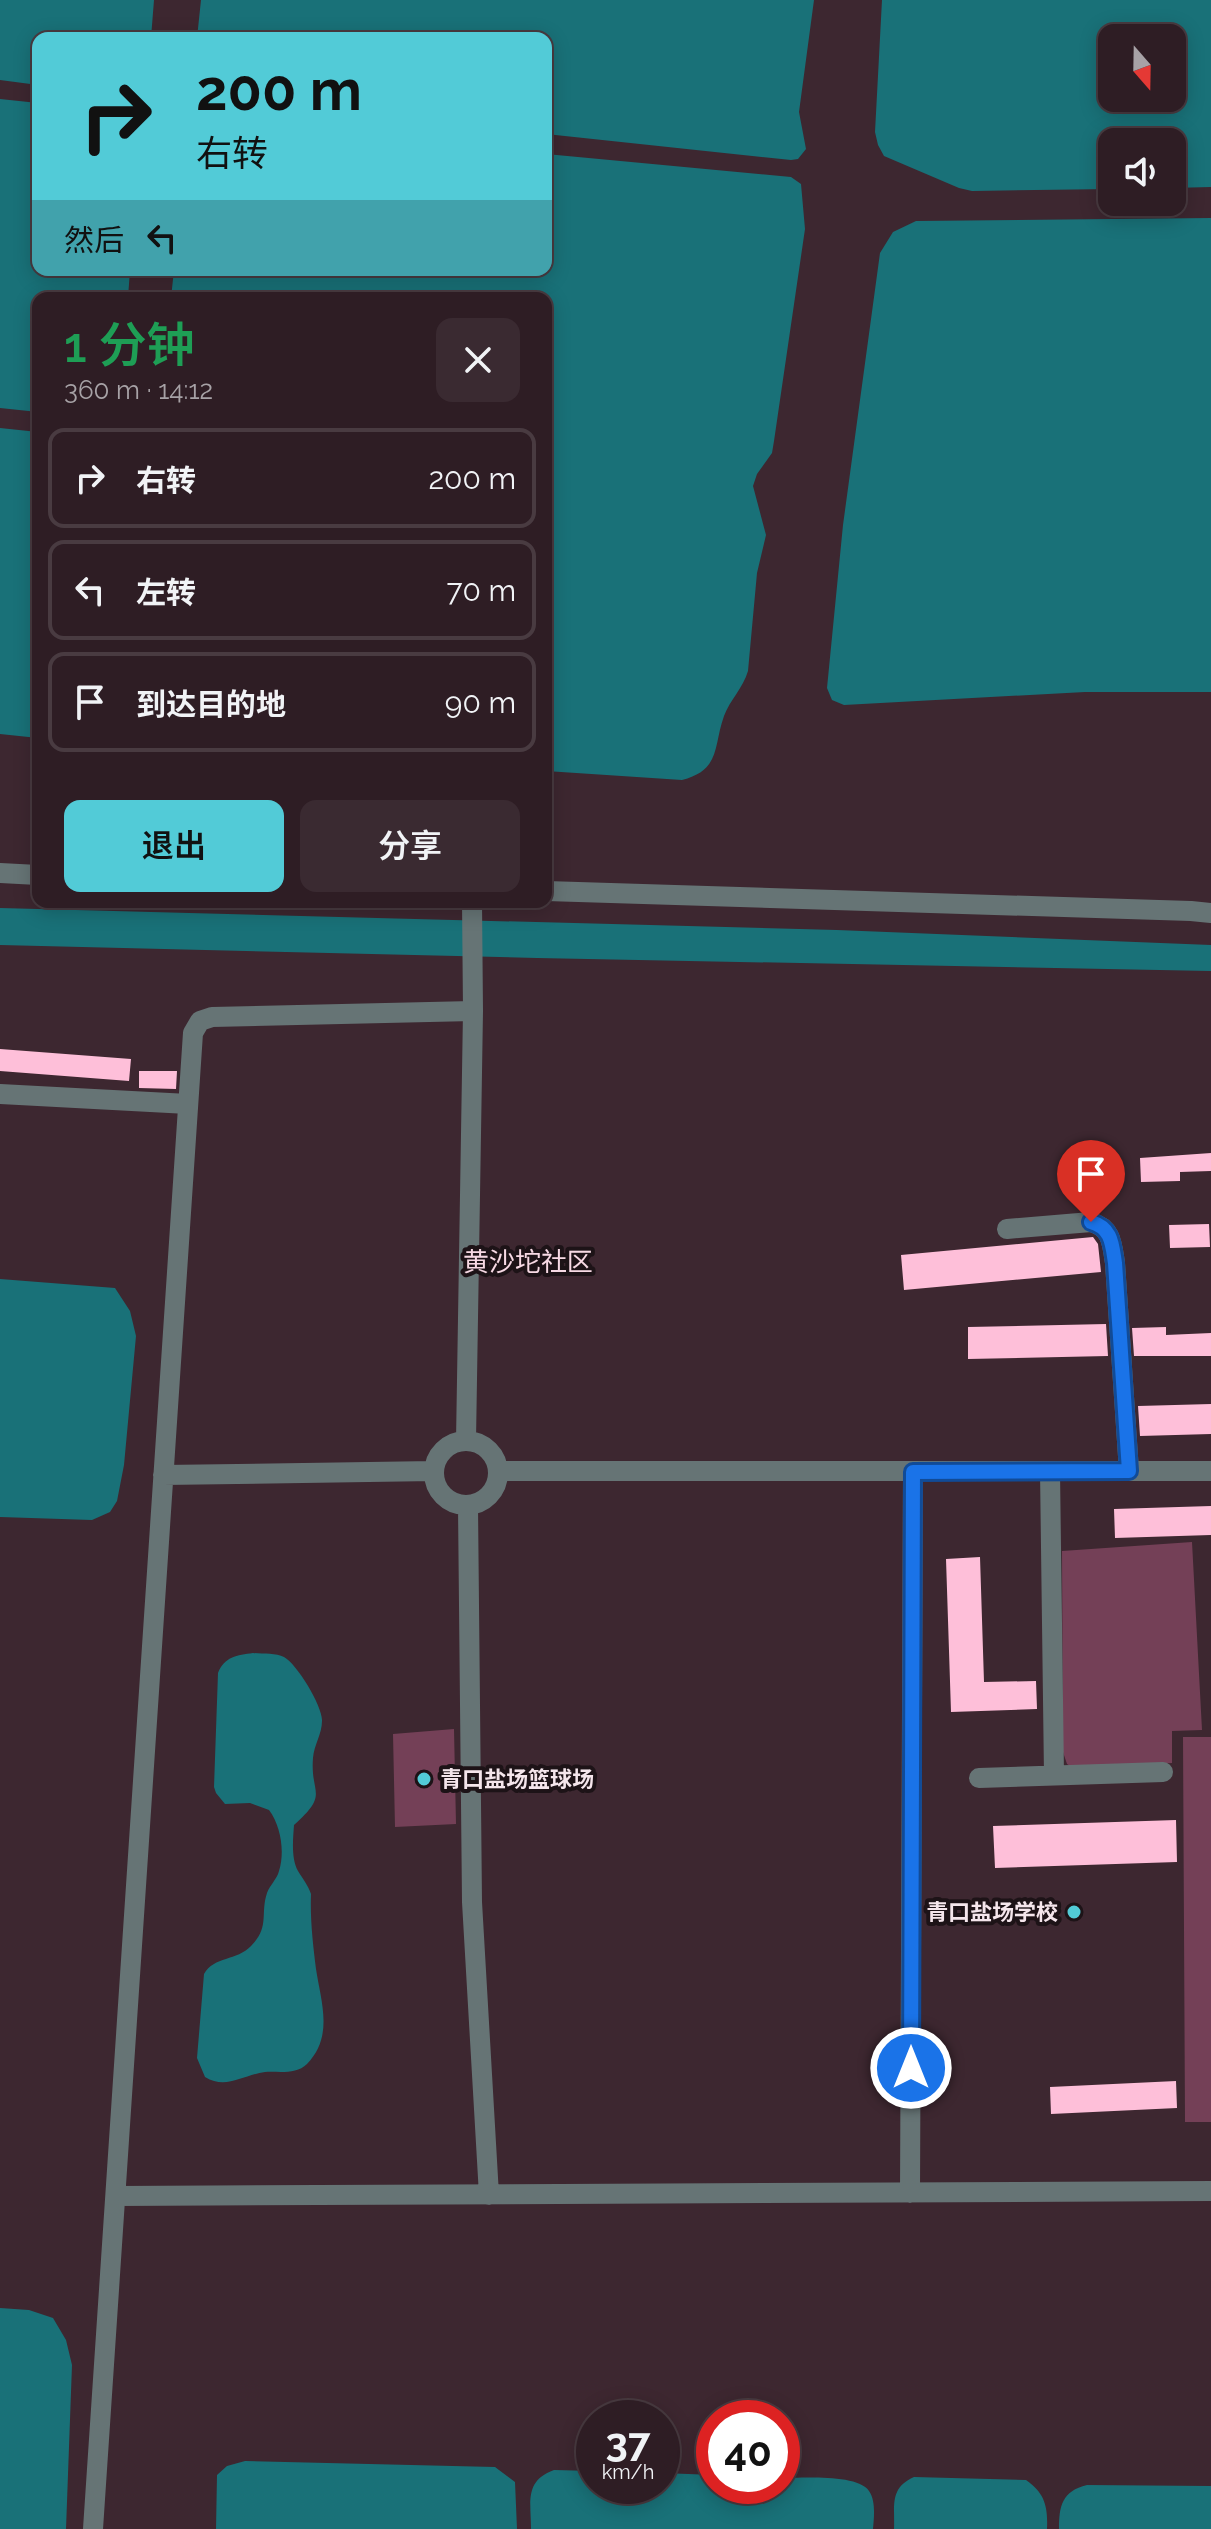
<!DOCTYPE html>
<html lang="zh">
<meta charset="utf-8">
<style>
:root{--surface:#2e1d24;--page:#3a2a31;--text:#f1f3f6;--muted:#a7a2a6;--line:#493b41;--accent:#52cbd7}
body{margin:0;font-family:Raleway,"Noto Sans SC",sans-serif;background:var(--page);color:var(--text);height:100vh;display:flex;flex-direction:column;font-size:30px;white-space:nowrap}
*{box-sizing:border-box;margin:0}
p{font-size:26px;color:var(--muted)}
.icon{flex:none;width:44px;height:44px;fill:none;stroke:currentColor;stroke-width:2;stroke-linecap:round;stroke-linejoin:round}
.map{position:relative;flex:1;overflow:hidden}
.details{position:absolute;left:32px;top:292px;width:520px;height:616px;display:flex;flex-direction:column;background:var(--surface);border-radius:16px;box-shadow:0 4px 20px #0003,0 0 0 2px var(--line)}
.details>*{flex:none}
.guide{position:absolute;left:32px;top:32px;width:520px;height:244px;border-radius:16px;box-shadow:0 4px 20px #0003,0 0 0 2px var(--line);background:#52cbd7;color:#111;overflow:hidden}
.needle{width:52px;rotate:160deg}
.fabs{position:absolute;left:1098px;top:24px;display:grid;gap:16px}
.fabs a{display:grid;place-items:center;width:88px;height:88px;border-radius:16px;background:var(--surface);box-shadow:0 4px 20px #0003,0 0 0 2px var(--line);font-size:40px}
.speed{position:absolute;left:576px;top:2400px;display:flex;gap:16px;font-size:40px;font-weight:700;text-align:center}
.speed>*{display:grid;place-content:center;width:104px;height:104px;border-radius:50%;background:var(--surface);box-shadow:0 4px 20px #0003,0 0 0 2px var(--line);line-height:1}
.speed small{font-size:20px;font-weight:400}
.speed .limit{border:12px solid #d22;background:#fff;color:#111}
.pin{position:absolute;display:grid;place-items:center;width:68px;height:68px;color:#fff;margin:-82px -34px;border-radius:50% 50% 50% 0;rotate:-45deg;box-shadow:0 0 8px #0007}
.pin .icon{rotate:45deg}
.me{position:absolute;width:88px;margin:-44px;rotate:0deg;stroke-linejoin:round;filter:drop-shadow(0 0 6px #0008)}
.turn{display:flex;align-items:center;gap:28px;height:168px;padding:0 32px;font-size:36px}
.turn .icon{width:104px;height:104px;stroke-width:2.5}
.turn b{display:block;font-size:56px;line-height:68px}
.then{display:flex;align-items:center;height:76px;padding:0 32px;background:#0003;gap:16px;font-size:30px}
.round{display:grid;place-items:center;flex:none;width:84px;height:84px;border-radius:16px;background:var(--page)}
.summary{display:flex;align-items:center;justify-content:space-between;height:136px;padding:0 32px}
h1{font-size:48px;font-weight:600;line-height:60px;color:#1e9e55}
.button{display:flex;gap:16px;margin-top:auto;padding:16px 32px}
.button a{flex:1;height:92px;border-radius:16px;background:var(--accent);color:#111;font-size:32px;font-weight:600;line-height:92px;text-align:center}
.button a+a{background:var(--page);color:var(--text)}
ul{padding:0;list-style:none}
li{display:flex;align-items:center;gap:24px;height:100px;margin:0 16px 12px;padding:0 16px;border:4px solid var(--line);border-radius:16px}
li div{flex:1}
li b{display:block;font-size:30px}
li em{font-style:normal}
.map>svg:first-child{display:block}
.green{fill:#744057}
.water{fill:#197178;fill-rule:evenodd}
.building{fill:#febfd9}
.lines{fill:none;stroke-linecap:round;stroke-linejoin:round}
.minor{stroke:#667475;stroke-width:20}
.route-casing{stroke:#114b97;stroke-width:20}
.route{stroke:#1a73e8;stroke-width:14}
.poi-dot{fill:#52cbd7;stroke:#1d1317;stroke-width:3}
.labels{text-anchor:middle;stroke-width:8;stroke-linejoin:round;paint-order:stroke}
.poi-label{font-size:22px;font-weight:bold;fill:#f5e6ec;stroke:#1d1317;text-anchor:start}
.quarter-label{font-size:26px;fill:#f7d9e4;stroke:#1d1317}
</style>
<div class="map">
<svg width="1211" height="2529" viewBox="0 0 1211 2529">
<rect width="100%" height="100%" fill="#3d2730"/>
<path class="green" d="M1192,1542L1202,1730L1172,1731V1763L1073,1768L1067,1764L1063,1752L1062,1551Z
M454,1729L456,1824L395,1827L393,1734Z
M1183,1737H1211V2122H1185Z"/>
<path class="water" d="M0,0H154L151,38H38V85L0,80Z
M201,0H814L799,112L806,149L798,159L791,160L546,134V38H197Z
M882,0H1211V187L1172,188V142H1112V189L972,191L959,188L884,156L878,145L875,132ZM1112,38H1172V98H1112Z
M0,99L38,103V270H130L128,298H38V412L0,408Z
M546,154L791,177L801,184L805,229L774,441L772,453L757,474L753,486L766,535L757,573L748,671C743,688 730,700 724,716C713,747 721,770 682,780L546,771V298H171L174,270H546Z
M1211,218V692H1085L844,705L832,700L827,688L843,525L880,253L893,232L916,221Z
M0,428L38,432V738L0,734Z
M0,908L837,930L1211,945V971L537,958L0,945Z
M0,1279L115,1288L130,1311L136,1336L124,1465L117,1501L110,1512L92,1520L0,1517Z
M253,1653C263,1654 276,1653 284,1657C297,1664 323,1707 322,1721C322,1734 314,1745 313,1758C310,1795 330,1793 294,1825C293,1840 291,1858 298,1871C303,1879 308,1885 311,1894C310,1919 313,1945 316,1969C321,2002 334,2036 307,2064C296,2075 279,2071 265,2072C243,2075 226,2090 205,2077L197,2058L204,1974C214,1956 237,1961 251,1946C270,1927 260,1914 267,1893C270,1885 277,1879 279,1871C285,1852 281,1826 269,1810L250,1803L225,1804L216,1793L214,1787L218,1673C224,1657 237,1655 253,1653Z
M0,2308L29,2310L53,2318L66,2340L72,2365L66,2529H0Z
M245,2461L495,2467L515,2482L517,2529H216L217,2475L227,2466Z
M554,2470L594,2471V2486H662V2473L714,2475V2486H782V2478C802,2478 858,2474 869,2491C876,2501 874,2517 873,2529H531C531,2502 524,2481 554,2470Z
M914,2477L1026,2480C1045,2493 1048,2507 1047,2529H894C895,2506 889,2488 914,2477Z
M1087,2485L1211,2486V2529H1059C1059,2506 1062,2491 1087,2485Z"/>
<path class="building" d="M0,1049L131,1059L129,1081L0,1071Z
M139,1071H177L176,1089L139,1088Z
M1211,1153V1171L1180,1172V1181L1141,1182L1140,1158Z
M1209,1224L1210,1247L1170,1248L1169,1225Z
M1093,1237L1098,1244L1101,1272L904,1290L901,1255Z
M1106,1324L1108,1356L968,1359V1327Z
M1166,1327V1335L1211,1333V1356H1134L1132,1328Z
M1211,1404V1434L1140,1436L1138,1406Z
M1211,1506V1535L1115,1538L1114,1509Z
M980,1557L984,1682L1036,1681L1037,1709L951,1712L946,1559Z
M1176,1820L1177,1862L995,1868L993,1826Z
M1176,2081L1177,2108L1051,2114L1050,2087Z"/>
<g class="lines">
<path class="minor" d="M0,873L38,875
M546,891L1191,911L1211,913
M0,1094L188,1104
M1007,1229L1091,1222C1112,1228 1112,1244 1115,1263L1129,1471
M434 1473a32 32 0 1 1 64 0a32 32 0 1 1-64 0Z
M466,1441L473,1011L472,902
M499,1471H1211
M1050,1471L1054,1775
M163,1475L434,1471
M468,1506L472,1902L489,2195
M979,1778L1163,1772
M910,2193L913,1472
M117,2196L1211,2191
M93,2529L193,1033L200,1021L212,1017L473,1011"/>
</g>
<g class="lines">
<defs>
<path id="route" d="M911,2068L913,1472L1129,1471L1115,1263C1112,1244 1112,1228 1091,1222"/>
</defs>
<use href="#route" class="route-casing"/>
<use href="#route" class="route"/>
</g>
<g class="poi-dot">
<circle cx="424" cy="1779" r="8"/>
<circle cx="1074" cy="1912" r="8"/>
</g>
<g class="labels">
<g class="poi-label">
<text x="440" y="1787">青口盐场篮球场</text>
<text x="1058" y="1920" text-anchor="end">青口盐场学校</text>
</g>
<g class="quarter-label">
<text x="528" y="1271">黄沙坨社区</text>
</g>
</g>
</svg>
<div class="fabs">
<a><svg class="needle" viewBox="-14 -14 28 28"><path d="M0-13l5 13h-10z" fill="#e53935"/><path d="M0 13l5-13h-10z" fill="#a7a2a6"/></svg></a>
<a><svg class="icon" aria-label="sound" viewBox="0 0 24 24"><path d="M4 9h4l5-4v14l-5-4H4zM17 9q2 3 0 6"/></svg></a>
</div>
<div class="speed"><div>37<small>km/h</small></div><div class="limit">40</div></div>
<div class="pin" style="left:1091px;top:1222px;background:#d93025"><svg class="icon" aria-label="arrive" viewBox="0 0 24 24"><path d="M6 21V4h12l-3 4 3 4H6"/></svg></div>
<svg class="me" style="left:911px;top:2068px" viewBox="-20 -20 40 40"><circle r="17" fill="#1a73e8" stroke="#fff" stroke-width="3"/><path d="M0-11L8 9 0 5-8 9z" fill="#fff"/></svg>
<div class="guide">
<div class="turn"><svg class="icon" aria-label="right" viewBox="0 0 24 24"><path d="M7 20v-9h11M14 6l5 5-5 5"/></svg><div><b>200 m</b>右转</div></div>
<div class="then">然后<svg class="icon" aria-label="left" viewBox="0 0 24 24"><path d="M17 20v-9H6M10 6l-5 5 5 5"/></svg></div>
</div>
<section class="details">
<div class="summary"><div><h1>1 分钟</h1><p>360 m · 14:12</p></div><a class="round"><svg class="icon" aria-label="close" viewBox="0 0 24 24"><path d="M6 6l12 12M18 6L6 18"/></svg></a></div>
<ul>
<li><svg class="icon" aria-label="right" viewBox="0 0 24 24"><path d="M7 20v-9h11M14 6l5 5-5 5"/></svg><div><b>右转</b></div><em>200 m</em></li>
<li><svg class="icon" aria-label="left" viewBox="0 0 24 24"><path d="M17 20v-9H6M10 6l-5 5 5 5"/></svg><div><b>左转</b></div><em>70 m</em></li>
<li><svg class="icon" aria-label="arrive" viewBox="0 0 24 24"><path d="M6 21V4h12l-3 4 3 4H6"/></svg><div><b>到达目的地</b></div><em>90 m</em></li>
</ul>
<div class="button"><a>退出</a><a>分享</a></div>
</section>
</div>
